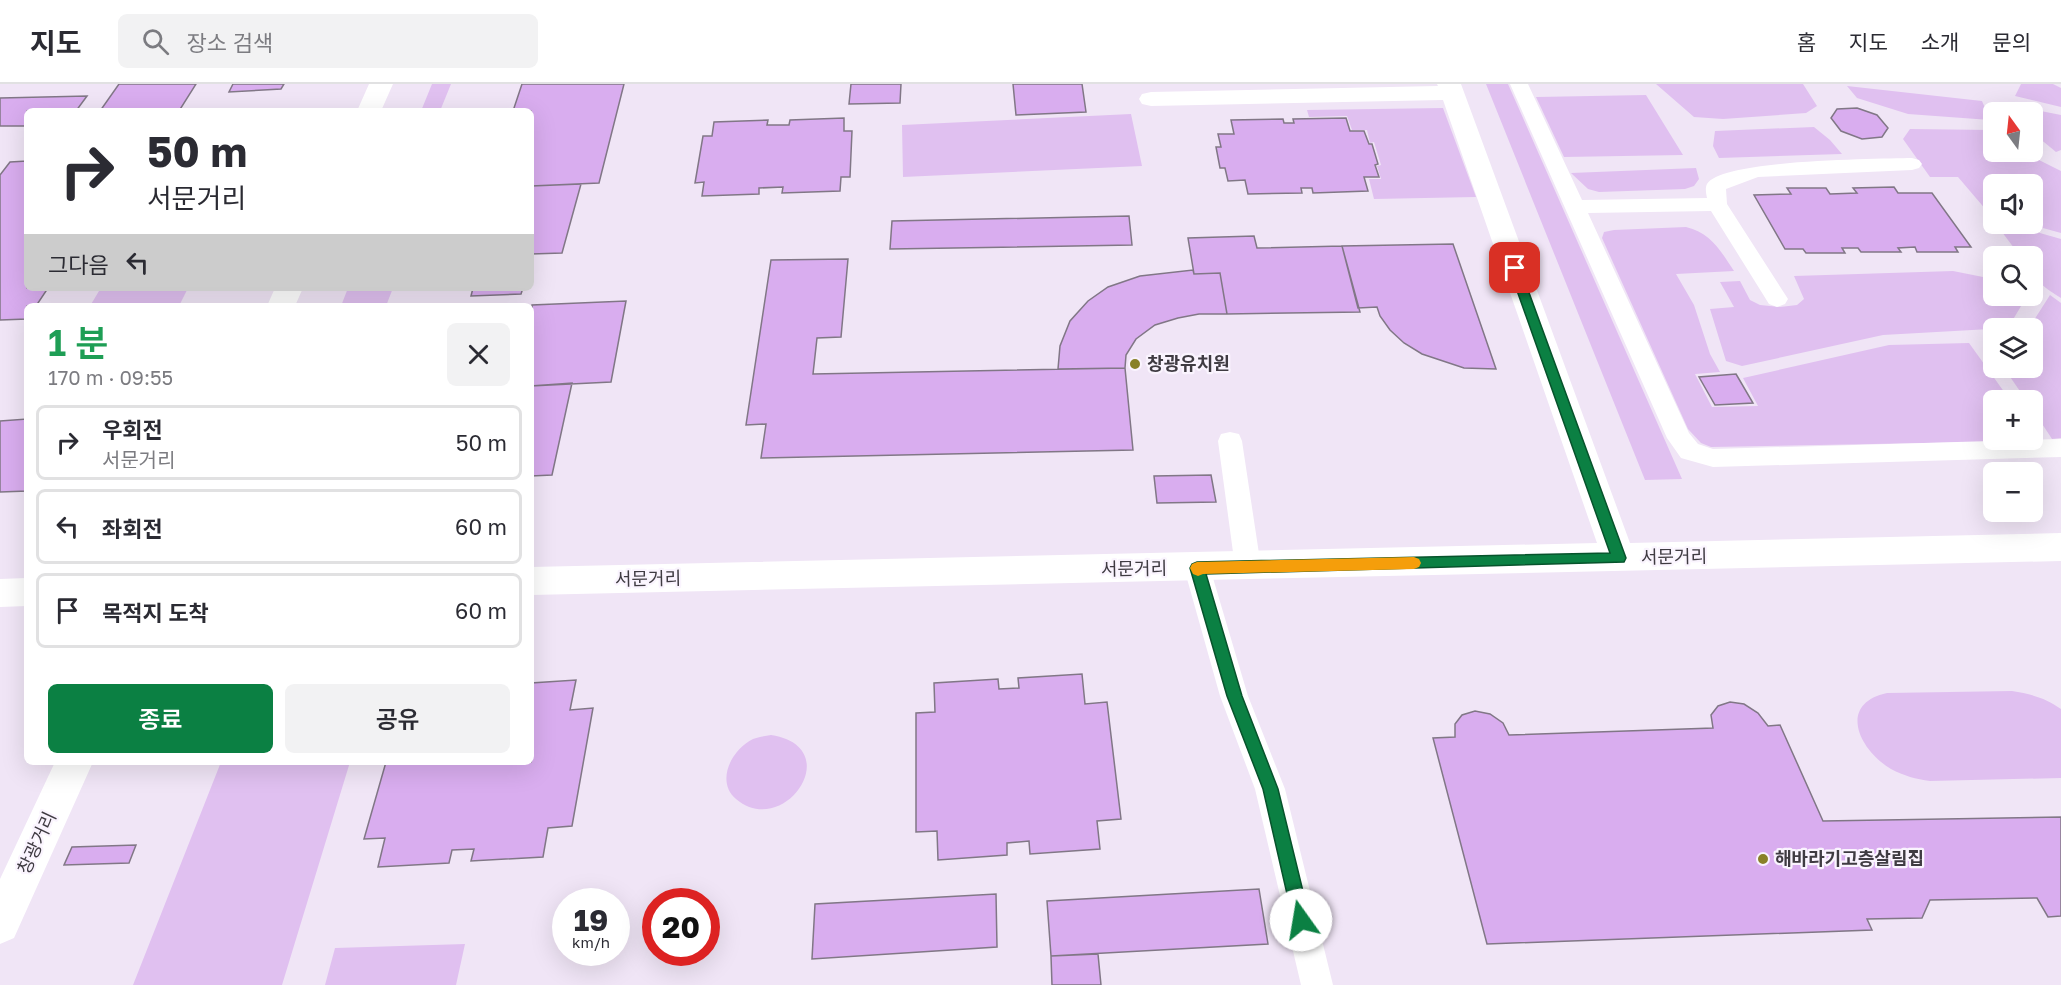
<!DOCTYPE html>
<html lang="ko">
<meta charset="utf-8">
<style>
:root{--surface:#fff;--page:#f2f2f3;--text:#2b2b33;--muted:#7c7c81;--line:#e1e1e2;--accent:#0b8043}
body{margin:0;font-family:"Golos Text","Noto Sans KR",sans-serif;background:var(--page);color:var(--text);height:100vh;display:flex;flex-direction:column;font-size:22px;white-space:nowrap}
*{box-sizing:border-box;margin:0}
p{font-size:20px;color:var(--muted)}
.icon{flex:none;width:33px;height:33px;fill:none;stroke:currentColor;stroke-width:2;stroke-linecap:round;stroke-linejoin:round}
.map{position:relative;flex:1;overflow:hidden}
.panel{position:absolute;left:24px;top:219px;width:510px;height:462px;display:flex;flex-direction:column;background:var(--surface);border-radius:9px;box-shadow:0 6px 24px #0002}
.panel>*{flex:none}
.guide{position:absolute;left:24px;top:24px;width:510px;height:183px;border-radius:9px;box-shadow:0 6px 24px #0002;background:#fff;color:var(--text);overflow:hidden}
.needle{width:39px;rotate:345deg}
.tools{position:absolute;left:1983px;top:18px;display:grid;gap:12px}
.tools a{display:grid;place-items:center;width:60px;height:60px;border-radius:9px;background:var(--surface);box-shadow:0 6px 24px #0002;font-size:30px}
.speed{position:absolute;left:552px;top:804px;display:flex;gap:12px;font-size:30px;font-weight:700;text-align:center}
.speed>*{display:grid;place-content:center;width:78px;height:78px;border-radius:50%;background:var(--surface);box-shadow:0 6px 24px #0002;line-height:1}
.speed small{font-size:15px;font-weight:400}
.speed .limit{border:9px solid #d22;background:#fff;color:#111}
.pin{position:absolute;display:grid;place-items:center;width:51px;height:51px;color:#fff;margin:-26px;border-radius:12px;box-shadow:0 3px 9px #0006}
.me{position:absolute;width:66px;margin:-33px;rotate:347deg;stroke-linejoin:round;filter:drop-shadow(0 0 4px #0008)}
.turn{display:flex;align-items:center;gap:21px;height:126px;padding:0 24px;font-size:27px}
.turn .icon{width:78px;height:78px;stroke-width:2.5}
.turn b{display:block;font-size:42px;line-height:51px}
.then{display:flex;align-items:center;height:57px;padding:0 24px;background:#0003;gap:12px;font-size:22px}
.round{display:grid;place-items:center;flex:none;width:63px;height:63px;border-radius:9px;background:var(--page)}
.headline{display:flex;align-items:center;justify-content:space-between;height:102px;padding:0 24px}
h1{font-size:36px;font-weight:600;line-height:45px;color:#1e9e55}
.button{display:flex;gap:12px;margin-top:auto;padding:12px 24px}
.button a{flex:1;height:69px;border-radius:9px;background:var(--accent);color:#fff;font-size:24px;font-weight:600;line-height:69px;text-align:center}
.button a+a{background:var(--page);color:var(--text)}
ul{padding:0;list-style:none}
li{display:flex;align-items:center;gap:18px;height:75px;margin:0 12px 9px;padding:0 12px;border:3px solid var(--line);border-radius:9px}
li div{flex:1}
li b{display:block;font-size:22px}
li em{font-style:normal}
header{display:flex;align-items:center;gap:36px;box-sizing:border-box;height:84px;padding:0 30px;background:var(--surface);border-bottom:2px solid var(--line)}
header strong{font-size:28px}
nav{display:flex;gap:33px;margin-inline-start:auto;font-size:21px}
.search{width:420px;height:54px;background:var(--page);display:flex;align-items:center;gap:15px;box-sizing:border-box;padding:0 21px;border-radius:9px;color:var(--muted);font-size:22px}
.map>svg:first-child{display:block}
.green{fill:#e0c0f0}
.building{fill:#d9adef;stroke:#817786;stroke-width:1.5}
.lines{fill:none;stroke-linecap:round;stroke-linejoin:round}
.service{fill:#fff;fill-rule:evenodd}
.minor{fill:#fff;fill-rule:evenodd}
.route{fill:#0b8043;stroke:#07532c;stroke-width:1.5}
.slow{fill:#f59e0b}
.poi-dot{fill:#898128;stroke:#faf4fe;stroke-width:2}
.labels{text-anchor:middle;stroke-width:4.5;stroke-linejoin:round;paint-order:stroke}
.poi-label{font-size:18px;font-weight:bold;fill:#3f3b42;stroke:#faf4fe;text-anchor:start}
.street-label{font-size:18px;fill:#3f3b42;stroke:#faf4fe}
</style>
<header>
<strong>지도</strong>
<div class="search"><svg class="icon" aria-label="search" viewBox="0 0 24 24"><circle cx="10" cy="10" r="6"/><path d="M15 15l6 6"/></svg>장소 검색</div>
<nav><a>홈</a><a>지도</a><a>소개</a><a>문의</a></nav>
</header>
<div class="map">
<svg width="2061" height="901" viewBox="0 0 2061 901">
<rect width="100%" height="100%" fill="#f0e5f6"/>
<path class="green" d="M432,0H451L440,27H421Z
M1486,0H1508L1682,395L1645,396Z
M1656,0H1803L1817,22L1806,29L1723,35L1694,33Z
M2021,0H2053L2061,4V23L2015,12Z
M1847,2L1982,17L1990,36L1908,30L1857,14Z
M1646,11L1683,71L1564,73L1536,13Z
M2016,22L2061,31V66L2056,68L2033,49L2032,28H2017Z
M1443,24L1476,113L1374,115L1369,95H1381L1377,82L1381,81L1374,58L1370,59L1367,46H1352L1347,32L1309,33L1307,26Z
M1131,30L1142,82L903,93L902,41Z
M1814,43L1830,56L1842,70L1719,74L1713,62L1715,47Z
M1910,45L1992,46L1994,68H2023L2061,87V149L2028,140H2032V100H1994L1993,129L1987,127L1958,93H1930L1903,55Z
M1696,84L1699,95L1694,102L1685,105L1599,108L1588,105L1571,89Z
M1996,140H2009L2061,155V214C2041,201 2032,197 2032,172H2020Z
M1686,143C1711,149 1720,166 1734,187L1676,190L1694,221L1710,270L1720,288L1695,290L1712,323L1758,322L1743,294L1889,261L1969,259L2010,316H1994V356H2032L2033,347L2040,357L1711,363L1701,359L1688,345L1602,154L1604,148L1614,146Z
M1953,187L1993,195L1994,212H2027L2008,244L1883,251L1742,282L1726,277L1710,225L1734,223L1720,198L1740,197L1750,216L1760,221L1780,223L1797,221L1804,215L1794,192Z
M188,204L179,222H90L99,207Z
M348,204H393L386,222H341Z
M2050,211L2061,219V354L2052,355L2033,326L2032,316H2026L2004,284H2032L2034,280L2032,244H2029Z
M2012,607C2031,610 2046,614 2061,625V694L1930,697C1916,695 1904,692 1891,685C1859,666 1837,620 1887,609Z
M771,651C848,663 784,756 736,715C715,697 732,665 753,655C758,653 765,652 771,651Z
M221,678H350L282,901H133Z
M465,860L456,901H325L335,864Z"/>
<path class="building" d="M119,0H196L179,27H100Z
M233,0H284L281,5L229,8Z
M522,0H624L599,99L531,102V27H513Z
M851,0H901L900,19L849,20Z
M1013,0H1082L1086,28L1016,31Z
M87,12L76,27H27V42H0V14Z
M1857,24L1877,31L1888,44L1882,53L1862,55L1841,47L1831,34L1837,25Z
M844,34V47H852L850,93H841L840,107L782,109L783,103L759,104V110L702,112L704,98L695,99L703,52H712L714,38L768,36L767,41H789L790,36Z
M1346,34L1350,47H1364L1369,60H1372L1378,80L1375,81L1379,93H1364L1368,107L1313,109L1312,104H1301L1302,109L1248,110L1245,96L1228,97L1225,84H1220L1216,63H1221L1218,50H1234L1231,36L1283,35L1284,39H1294L1293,35Z
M27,77V204H48L36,222H27V235L0,236V91L10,78Z
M581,100L562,169L531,170V102Z
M1894,103L1898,109H1932L1971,163H1955L1958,168H1917L1915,163L1898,164L1901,168H1861L1858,164H1842L1845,169H1806L1803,165H1785L1754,111L1791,110L1787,104H1826L1830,110L1857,109L1853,104Z
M1129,132L1132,161L890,165L892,137Z
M1254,152L1257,164L1342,162L1360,228L1227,230L1220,189L1194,190L1188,154Z
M1453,160L1496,285L1464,284L1422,270L1404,259L1390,246L1380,232L1377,223L1358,224L1342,162Z
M848,175L841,253L817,254L813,290L1125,284L1133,366L761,374L766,340L746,341L771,176Z
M1193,186L1194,190L1220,189L1227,230H1199L1178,234L1155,241L1136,255L1126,271L1125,284L1058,285L1060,262L1070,237L1088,217L1108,203L1140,192Z
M473,204H523L521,210L471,212Z
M626,217L611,298L531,302L532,221Z
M1736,290L1753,319L1715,321L1699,293Z
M572,299L552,391L531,392V302Z
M27,335V407L0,408V337Z
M1211,391L1216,418L1157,419L1154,392Z
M1082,590L1085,620L1107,618L1121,735L1097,737L1100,765L1030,770L1029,757L1007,759V771L938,776L937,747L916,748V629L935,628L934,599L998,595L999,605L1019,604L1018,594Z
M576,596L570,626L593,624L572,742L548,744L543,773L471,777L474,765L452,766L449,779L378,783L385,754L364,755L386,678H531V599Z
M1730,618L1744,620L1758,629L1768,642L1780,641L1823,737L2061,733V832L2048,833L2037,814L1930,816L1922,834L1867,835L1872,846L1487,860L1433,654L1455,653V640L1462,631L1475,627L1490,630L1503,639L1509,651L1713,644L1711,631L1718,622Z
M136,761L129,779L64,781L72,763Z
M1259,805L1268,860L1051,872L1047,817Z
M996,810L997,863L812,875L815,820Z
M1098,870L1101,901H1052L1051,872Z"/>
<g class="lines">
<path class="service" d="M1510,0H1528L1582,116L1707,114C1706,109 1705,104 1707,100C1722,75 1879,75 1912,74L1919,76L1922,80L1919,84L1912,86L1758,93L1726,105L1727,120L1788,215L1785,220L1777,223L1769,220L1711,127L1588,129L1689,349L1698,360L1713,365L2061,355V373L1713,383L1681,374L1667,354Z
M1230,348L1239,350L1242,357L1261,483L1257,491L1248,494L1239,491L1235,483L1218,357L1221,350Z
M1197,473L1206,476L1210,484L1248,612L1285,705L1333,901H1301L1255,705L1220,612L1184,484L1188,476Z"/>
<path class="minor" d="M369,0H393L381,27H357Z
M1437,0H1461L1630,459L2061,449V477L531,511V483L1597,459L1443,16L1151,22L1142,20L1139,15L1142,10L1151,8L1438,2Z
M275,204H303L295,222H267Z
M27,494V522L0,523V495Z
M55,678H93L14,854L0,860V795Z"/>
</g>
<path class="route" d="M1515,180L1520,184L1626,474L1624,478L1206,490L1242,612L1278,705L1310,836L1307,842L1301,844L1295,842L1293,836L1263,705L1227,612L1190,484L1192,480L1197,478L1610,469L1509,184Z"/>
<path class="slow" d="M1414,473L1419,475L1421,479L1419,483L1414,485L1203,490L1198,492L1193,490L1190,484L1192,480L1197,478Z"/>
<g class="poi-dot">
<circle cx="1135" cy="280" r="6"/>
<circle cx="1763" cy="775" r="6"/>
</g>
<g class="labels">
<g class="poi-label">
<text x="1147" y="286">창광유치원</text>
<text x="1775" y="781">해바라기고층살림집</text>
</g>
<g class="street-label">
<text transform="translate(1674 473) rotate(-1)" y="6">서문거리</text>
<text transform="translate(1134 485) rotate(-1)" y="6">서문거리</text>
<text transform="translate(648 495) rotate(-1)" y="6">서문거리</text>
<text transform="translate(37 759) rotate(-65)" y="6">창광거리</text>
</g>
</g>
</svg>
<div class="tools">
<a><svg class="needle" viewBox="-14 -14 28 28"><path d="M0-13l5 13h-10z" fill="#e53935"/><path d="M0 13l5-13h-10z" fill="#7c7c81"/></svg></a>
<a><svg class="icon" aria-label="sound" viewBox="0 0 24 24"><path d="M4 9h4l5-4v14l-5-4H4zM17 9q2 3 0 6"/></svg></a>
<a><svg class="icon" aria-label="search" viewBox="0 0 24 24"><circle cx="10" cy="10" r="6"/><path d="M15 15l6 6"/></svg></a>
<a><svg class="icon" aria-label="layers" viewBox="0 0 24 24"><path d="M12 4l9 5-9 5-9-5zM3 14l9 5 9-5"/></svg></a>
<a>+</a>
<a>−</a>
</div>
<div class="speed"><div>19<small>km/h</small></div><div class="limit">20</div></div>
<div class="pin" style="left:1515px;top:184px;background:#d93025"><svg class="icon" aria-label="arrive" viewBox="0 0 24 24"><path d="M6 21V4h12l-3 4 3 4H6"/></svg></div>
<svg class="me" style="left:1301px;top:836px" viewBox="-20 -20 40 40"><circle r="19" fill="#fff"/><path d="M0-13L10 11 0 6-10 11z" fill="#0b8043"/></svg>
<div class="guide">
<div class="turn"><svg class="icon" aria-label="right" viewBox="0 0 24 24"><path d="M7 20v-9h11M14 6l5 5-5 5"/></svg><div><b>50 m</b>서문거리</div></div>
<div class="then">그다음<svg class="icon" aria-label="left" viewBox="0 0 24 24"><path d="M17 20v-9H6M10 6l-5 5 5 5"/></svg></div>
</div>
<section class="panel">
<div class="headline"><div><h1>1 분</h1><p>170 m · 09:55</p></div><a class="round"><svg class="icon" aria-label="close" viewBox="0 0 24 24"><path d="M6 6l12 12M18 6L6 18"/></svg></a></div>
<ul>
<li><svg class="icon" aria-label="right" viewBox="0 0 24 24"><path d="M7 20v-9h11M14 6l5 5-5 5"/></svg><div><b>우회전</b><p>서문거리</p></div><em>50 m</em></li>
<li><svg class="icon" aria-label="left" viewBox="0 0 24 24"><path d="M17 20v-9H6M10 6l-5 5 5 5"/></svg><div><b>좌회전</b></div><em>60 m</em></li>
<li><svg class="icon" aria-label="arrive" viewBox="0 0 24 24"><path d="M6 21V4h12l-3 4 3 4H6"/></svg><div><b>목적지 도착</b></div><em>60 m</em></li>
</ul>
<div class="button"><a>종료</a><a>공유</a></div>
</section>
</div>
